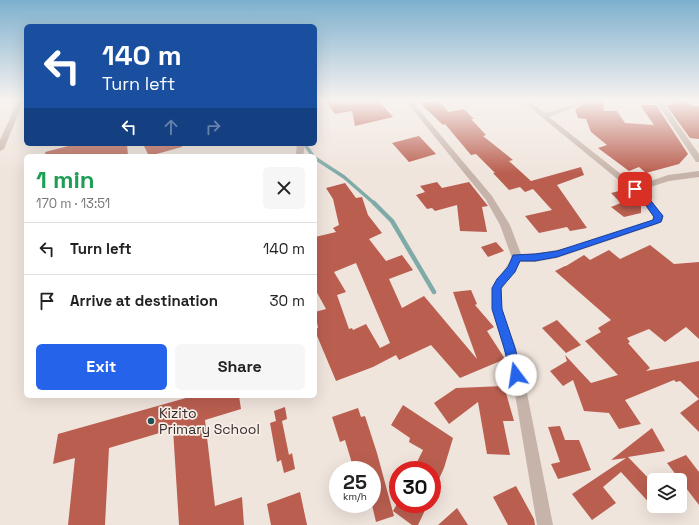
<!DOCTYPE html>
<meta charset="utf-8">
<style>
:root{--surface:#fff;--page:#f6f6f6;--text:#222;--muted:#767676;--line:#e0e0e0;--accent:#2563eb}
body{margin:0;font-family:"Space Grotesk",sans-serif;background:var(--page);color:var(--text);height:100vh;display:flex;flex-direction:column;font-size:15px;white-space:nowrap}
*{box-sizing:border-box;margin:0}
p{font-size:13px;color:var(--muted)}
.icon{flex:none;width:22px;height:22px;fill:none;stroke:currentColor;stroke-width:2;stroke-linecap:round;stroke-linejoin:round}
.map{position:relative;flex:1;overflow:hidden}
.panel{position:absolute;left:24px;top:154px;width:293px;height:244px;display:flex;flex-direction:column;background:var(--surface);border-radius:6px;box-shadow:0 4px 16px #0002}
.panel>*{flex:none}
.banner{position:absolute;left:24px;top:24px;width:293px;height:122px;border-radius:6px;box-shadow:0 4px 16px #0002;background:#1a4fa0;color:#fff;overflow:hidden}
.fabs{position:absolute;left:647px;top:473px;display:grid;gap:8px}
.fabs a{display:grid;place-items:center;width:40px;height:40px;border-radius:6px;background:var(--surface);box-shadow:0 4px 16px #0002;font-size:20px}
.speed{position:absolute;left:329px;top:461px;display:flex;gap:8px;font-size:20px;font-weight:700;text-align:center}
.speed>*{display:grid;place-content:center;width:52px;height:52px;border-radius:50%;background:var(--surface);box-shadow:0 4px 16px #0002;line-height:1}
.speed small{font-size:10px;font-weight:400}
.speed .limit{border:6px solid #d22;background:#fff;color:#111}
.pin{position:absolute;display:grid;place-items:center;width:34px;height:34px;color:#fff;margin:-17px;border-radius:8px;box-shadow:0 2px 6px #0006}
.me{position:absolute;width:44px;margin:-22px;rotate:346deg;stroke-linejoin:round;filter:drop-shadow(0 0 3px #0008)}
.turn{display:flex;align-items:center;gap:14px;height:84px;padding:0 12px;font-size:18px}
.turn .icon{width:52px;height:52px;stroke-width:2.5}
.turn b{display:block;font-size:28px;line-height:34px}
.lanes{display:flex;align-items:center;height:38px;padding:0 12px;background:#0003;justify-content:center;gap:20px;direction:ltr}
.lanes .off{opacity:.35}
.round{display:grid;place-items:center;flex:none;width:42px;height:42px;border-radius:6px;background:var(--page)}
.headline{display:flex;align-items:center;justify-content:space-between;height:68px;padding:0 12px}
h1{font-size:24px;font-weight:800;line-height:30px;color:#1e9e55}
.cta{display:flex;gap:8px;margin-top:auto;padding:8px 12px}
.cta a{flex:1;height:46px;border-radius:6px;background:var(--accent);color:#fff;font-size:16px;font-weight:800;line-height:46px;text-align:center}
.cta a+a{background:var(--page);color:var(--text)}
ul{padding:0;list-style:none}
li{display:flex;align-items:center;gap:12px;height:52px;padding:0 12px;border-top:1px solid var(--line)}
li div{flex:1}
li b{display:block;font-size:15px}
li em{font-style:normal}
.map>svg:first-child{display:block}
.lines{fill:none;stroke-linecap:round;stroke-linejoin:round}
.stream-far1{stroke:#7eaaa7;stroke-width:3.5}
.stream{stroke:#7eaaa7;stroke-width:4.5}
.building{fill:#ba5f50;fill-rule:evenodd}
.minor{fill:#c6b4aa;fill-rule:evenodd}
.route{fill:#2563eb;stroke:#184099}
.poi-dot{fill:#225250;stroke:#f8efe9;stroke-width:1.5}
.labels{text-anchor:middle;stroke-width:3.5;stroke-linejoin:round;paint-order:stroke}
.near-poi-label{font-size:14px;fill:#352b29;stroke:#f8efe9;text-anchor:start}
</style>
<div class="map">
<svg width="699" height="525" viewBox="0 0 699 525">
<rect width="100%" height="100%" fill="#f0e5dd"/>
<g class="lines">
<path class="stream-far1" d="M291,144H294
M306,146L313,156
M315,158L344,177L375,204"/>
<path class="stream" d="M374,203L392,221L434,292"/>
</g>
<path class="building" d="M325,100H380V102L393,117L355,126L352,111L335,114Z
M439,100L448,112L464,109L474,119H471L486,135L483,136L513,160L509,161L531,181L581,167L584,175L557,185L587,228L570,231L567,227L539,233L525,216L552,210L533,189L525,192L520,187L509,190L493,173H495L476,154L471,155L445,124L443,125L420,103Z
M582,100H603L604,111H617L625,123L654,125L640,105H656L688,154L679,164L646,173L639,167L629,171L598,148L607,145L591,132L586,119L578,118L575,109L581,106Z
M672,100H686L692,106H699V139L690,138L666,105H672L669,101L674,102Z
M419,136L436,154L409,162L392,143Z
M76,144H127L128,156H46L45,152Z
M143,144H181L182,147L149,156Z
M437,182L442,188L469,182L488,206L482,207L487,232L460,231L457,205L435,211L432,208L427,209L416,195L425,192L420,186Z
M345,183L356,198L362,197L368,215L382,233L369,239L386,261L402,255L413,270L389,279L402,308L424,296L477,359L453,292L471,290L477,304L475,305L494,327L487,331L505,359L460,378L431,345L399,360L396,355L373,367L336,381L315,331V329L318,328L315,312L326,309L315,289V237L336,232L333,228L339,225L333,199L326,188ZM356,263L390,343L380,348L366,324L353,330L352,328L349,329L337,295L346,292L334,272Z
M623,190L641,206V213L624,217L611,207L621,203L611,193Z
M496,242L504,251L488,257L481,247Z
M650,245L674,264L699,262V339L686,327L665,342L649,329L627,338L630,342L628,343L650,368L646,371L699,361V399L680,381L676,382L674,380L625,400L641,424L619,429L609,413L584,411L573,380L563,386L550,371L567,361L565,355L591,383L618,375L585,341L601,332L598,328L611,320L555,271L565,266H566L584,255L590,260L609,250L620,259Z
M557,320L581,345L566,353L542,328Z
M504,386L514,421H503L510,455L487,454L478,402L449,424L434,403L456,388Z
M193,396H239L241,409L205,420L215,506L242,497L244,525H179L173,429L109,448L105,525H68L75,458L53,464L58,434Z
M699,399V432L680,413Z
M403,405L453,438L444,468L432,494V470H413L423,450L409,442L410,438L391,425Z
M285,407L287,419L282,421L289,455L292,453L295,469L284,473L281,460L277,462L270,423L276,421L274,411Z
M358,408L361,417L365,416L377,453L394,516L376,522L372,505V470H354L345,440L340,442L332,417Z
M560,426L565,440H579L591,470L558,479L551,464L560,462L548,427Z
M652,428L665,451L628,457L654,484V508L621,472L603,487L616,503L592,520L572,494L626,458L611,460Z
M686,455L699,472V505L667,463Z
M516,486L534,519L535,525H508L493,497Z
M300,492L307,525H271L267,504Z
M397,504H428L418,525H412L393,511Z
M457,508L468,525H438Z"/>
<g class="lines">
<path class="minor" d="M18,100H24L4,149L0,151V140Z
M405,100H411L492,196L510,225L521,254C563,254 611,233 652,220L653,216L642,200L632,191L521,100H528L545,113L572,105L575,103V100H581L580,105L549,117L636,186L668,175L699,171V177L669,181L641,190L648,196L663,216V220L658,224L557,258L535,262H520L502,289V309L516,348L526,388L553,525H537L514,388L504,348L492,309V288L512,258L500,225L486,200Z
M655,100H661L699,154V162H696Z
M297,144H305L303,156H299L296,154Z"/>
</g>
<linearGradient id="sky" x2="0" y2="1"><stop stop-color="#7db0ce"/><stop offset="0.58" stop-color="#f8f3f0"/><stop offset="1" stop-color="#f8f3f0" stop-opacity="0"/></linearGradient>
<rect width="699" height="173" fill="url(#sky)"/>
<path class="route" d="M632,187H637L647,196L663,216L661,222L557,257L535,261H520L515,272L501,288L502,309L515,348L522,375L520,379L516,380L512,379L504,348L492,309V288L497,279L508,267L513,255L535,254L557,251L653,220L654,217L642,200L632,191Z"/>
<circle class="poi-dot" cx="151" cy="421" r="4"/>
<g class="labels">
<g class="near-poi-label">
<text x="159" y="418">Kizito<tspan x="159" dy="16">Primary School</tspan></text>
</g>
</g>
</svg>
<div class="fabs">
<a><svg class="icon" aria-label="layers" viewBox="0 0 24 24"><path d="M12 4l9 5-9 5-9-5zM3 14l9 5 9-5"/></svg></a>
</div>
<div class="speed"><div>25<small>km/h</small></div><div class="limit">30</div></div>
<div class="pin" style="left:635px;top:189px;background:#d93025"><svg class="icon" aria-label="arrive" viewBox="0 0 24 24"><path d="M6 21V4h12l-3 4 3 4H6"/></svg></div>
<svg class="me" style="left:516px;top:375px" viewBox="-20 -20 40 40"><circle r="19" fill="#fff"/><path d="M0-13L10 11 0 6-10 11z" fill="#2563eb"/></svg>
<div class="banner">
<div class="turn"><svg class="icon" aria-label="left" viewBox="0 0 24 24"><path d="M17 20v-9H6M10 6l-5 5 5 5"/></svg><div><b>140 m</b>Turn left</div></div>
<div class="lanes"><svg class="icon" aria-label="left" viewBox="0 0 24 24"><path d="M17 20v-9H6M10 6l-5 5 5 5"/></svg><svg class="icon off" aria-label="ahead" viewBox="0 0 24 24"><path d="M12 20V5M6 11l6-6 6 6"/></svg><svg class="icon off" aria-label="right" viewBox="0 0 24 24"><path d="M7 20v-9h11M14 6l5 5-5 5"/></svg></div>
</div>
<section class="panel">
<div class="headline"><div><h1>1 min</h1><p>170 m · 13:51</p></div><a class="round"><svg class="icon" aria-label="close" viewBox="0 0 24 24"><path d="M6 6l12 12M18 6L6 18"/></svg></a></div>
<ul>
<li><svg class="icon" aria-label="left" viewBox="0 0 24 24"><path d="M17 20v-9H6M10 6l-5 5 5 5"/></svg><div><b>Turn left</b></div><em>140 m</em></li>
<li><svg class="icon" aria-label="arrive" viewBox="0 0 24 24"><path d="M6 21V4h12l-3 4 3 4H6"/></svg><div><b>Arrive at destination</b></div><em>30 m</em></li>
</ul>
<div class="cta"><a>Exit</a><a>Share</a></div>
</section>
</div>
